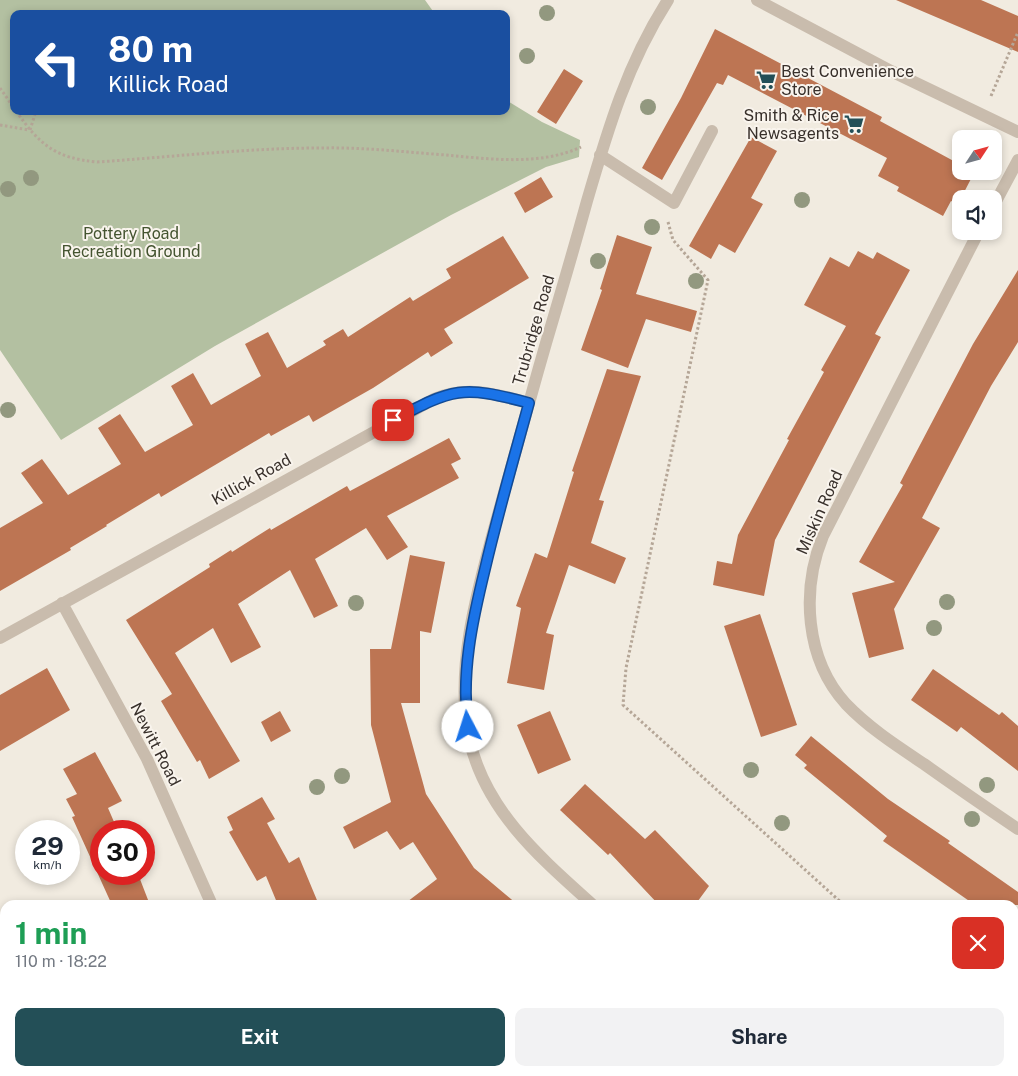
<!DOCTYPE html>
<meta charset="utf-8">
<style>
:root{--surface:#fff;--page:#f2f2f3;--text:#1f2937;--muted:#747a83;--accent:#234f57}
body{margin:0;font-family:"Public Sans",sans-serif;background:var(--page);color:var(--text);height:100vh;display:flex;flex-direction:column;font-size:19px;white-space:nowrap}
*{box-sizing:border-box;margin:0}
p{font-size:16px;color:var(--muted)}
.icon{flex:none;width:28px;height:28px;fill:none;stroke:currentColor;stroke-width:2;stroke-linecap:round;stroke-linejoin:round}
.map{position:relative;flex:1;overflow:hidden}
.sheet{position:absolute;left:0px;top:900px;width:1019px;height:176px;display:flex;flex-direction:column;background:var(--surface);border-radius:15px 15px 0 0;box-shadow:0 2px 8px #0003}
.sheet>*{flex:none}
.banner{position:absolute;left:10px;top:10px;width:500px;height:105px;border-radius:10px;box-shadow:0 2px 8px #0003;background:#1a4fa0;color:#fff;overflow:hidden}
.needle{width:32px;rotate:54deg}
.buttons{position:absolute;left:952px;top:130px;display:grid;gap:10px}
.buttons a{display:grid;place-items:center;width:50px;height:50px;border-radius:10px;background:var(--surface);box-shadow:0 2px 8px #0003;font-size:25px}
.speed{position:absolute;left:15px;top:820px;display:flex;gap:10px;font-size:25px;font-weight:700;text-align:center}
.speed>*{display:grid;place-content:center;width:65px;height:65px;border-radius:50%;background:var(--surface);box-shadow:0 2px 8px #0003;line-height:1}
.speed small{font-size:12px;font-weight:400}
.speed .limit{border:8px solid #d22;background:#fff;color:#111}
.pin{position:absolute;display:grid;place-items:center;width:42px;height:42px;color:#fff;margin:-21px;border-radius:10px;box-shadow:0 2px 8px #0006}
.me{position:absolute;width:55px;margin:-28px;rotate:355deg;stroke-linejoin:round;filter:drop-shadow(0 0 4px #0008)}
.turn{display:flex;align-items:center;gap:18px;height:105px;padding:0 15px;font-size:22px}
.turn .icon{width:65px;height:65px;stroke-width:2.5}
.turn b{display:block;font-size:35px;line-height:42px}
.round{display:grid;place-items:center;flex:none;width:52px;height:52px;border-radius:10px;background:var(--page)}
.summary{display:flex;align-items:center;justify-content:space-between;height:85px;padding:0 15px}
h1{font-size:30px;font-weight:700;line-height:38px;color:#1e9e55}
.primary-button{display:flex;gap:10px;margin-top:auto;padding:10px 15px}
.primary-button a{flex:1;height:58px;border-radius:10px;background:var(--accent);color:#fff;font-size:20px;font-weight:700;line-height:58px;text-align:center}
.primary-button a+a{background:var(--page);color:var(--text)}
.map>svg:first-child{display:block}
.green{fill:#b3c0a1}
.building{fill:#bd7553}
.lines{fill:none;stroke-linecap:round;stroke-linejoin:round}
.path{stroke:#b5a697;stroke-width:3;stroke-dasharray:2.5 2.5;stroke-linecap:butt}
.minor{stroke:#c9bcad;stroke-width:12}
.tree{fill:#92987f}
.route-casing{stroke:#114b97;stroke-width:12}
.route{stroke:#1a73e8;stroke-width:9}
.labels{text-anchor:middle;stroke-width:4;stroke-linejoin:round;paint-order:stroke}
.poi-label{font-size:16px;fill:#38302b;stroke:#f9f4ed;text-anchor:start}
.park-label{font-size:16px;fill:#445430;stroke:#f9f4ed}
.street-label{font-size:16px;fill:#38302b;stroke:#f9f4ed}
</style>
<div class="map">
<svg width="1018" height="1076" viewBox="0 0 1018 1076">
<rect width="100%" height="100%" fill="#f1ebe0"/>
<path class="green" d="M0,0H425L435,14H14V111H506V100L542,122L580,140L579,157L546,167L451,215L215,346L61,440L0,350Z
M52,1071H151L153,1076H53Z"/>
<path class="building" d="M896,0H981L1018,16V52Z
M715,29L882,117L880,121L961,165V171L974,173L958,204L951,201L943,216L897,191L899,187L878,176L887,158L728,75L723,85L717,83L662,180L642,168L681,98Z
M564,69L583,81L556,124L537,112Z
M751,137L777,151L751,198L763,204L735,253L719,244L711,259L689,246Z
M541,177L553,197L525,213L514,193Z
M617,235L652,247L636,294L697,311L691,332L646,319L628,368L581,350L602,290L600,289Z
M503,236L529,278L444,329L453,343L431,357L428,352L373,388L313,422L309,415L271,436L269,433L161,497L159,493L106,525L107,526L70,548L71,550L0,591V528L43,503L21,473L42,459L68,495L121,464L98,428L120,414L145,452L193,425L171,386L193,373L211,405L261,376L245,344L268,332L287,368L326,345L323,341L343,329L348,337L410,297L413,301L451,278L446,269Z
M858,251L873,259L877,252L910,270L875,334L881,337L775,540L764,596L713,585L717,561L732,564L738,535L789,440L787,439L824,372L821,370L846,326L804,305L830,257L849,267Z
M1018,270V342L991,386L922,518L940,528L894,609L904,649L869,658L852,593L895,582L859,562L903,485L900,483L973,344Z
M607,369L641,376L599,500L604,501L591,543L626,558L615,584L569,565L546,633L554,635L544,690L507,683L521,608L516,606L535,553L547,558L574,472L572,471Z
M449,438L461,459L451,464L459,478L387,516L408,547L387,560L366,528L315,559L338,606L314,618L290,570L238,604L261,647L231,663L213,628L175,653L240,761L209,779L200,760L197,762L161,701L172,694L126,620L210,567L209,564L231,550L232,552L270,528L271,530L347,486L350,491Z
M410,555L445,562L431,633L420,631V703H401L426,794L474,868L518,905H403L437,879L413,842L400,850L387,831L354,849L343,827L391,802L371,725L370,649H391Z
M760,614L797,725L761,737L724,626Z
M47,668L70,710L0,751V695Z
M933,669L999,715L1002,712L1018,726V771L961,727L957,732L911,700Z
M280,711L291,731L271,742L261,722Z
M550,711L571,760L538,774L517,725Z
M811,736L888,799L950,841L948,843L1018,892V905H975L883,841L887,836L804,768L807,765L795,755Z
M95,752L122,801L108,808L118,831H101V874H138L150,905H112L72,817L75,816L66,799L77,794L63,769Z
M585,784L645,839L655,830L709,886L695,905H659L610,853L608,855L560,810Z
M262,797L275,819L267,823L289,863L299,857L319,905H278L266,876L257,881L229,832L233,830L227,817Z"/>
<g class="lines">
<path class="path" d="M39,11L42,14
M0,88L14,108
M991,96L1018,32
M16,111C40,145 55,158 97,162C172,157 246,148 321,148C363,147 404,152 446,155C489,159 540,166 581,147
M0,125L29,130
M30,130L36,111
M668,222L673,240L708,280L626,668L623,705L844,905
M1014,1062L1018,1066"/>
<path class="minor" d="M757,0L891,71L1018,132
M600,155L674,203L712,131
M994,205L1018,160
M979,231L823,536C801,590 805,659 846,704C869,728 897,746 924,764C955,786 987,808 1018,829
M62,603L147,759L212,905
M0,638L434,399C467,385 496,394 529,403
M593,905C542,859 487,813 470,742C452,666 482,574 502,500C517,447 531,395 546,343C560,296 574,248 587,201C608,129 627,64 668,0
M284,1071L286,1076
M775,1071L781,1076"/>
</g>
<g class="tree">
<circle cx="547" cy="13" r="8"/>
<circle cx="527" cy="56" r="8"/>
<circle cx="648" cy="107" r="8"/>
<circle cx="31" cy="178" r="8"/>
<circle cx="8" cy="189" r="8"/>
<circle cx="802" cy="200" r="8"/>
<circle cx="652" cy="227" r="8"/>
<circle cx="598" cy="261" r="8"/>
<circle cx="696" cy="281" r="8"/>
<circle cx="8" cy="410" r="8"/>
<circle cx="947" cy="602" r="8"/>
<circle cx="356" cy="603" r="8"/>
<circle cx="934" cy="628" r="8"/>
<circle cx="751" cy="770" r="8"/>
<circle cx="342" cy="776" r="8"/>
<circle cx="987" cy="785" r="8"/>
<circle cx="317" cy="787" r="8"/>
<circle cx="972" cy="819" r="8"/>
<circle cx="782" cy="823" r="8"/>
</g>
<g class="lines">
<defs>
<path id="route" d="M393,420C454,388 461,385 529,403C514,458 498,513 485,569C472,622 461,673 468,727"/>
</defs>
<use href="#route" class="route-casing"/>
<use href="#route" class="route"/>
</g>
<defs>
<symbol id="supermarket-bare" viewBox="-9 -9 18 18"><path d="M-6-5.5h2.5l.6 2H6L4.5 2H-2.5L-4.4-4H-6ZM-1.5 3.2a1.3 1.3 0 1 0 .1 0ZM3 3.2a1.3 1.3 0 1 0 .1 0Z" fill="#234f57" stroke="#f9f4ed" stroke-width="2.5" paint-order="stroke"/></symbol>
</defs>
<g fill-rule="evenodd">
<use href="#supermarket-bare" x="752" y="66" width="28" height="28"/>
<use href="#supermarket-bare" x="840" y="110" width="28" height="28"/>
</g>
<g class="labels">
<g class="poi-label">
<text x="781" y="77">Best Convenience<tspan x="781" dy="18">Store</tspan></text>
<text x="839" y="121" text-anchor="end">Smith &amp; Rice<tspan x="839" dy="18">Newsagents</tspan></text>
</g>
<g class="park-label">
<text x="131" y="239">Pottery Road<tspan x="131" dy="18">Recreation Ground</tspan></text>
</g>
<g class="street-label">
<text transform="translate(533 330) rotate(-74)" y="6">Trubridge Road</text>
<text transform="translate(251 479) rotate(-29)" y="6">Killick Road</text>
<text transform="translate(819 512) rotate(-66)" y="6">Miskin Road</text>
<text transform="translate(156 744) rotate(63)" y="6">Newitt Road</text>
</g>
</g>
</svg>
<div class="buttons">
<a><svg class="needle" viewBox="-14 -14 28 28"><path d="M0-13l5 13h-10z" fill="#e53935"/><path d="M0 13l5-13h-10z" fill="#747a83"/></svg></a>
<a><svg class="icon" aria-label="sound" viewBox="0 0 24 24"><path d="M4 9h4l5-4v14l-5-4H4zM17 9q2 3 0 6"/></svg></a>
</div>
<div class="speed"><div>29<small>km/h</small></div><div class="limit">30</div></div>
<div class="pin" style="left:393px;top:420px;background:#d93025"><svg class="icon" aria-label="arrive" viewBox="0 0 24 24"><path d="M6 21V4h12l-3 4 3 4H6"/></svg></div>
<svg class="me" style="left:468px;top:727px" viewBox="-20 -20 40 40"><circle r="19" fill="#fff"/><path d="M0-13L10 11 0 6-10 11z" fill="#1a73e8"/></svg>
<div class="banner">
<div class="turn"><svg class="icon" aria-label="left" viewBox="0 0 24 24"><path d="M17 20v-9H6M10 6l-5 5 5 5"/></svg><div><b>80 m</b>Killick Road</div></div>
</div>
<section class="sheet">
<div class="summary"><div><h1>1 min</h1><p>110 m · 18:22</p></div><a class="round" style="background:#d93025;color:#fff"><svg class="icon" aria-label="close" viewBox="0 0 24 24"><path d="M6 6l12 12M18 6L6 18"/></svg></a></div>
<div class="primary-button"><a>Exit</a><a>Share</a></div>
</section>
</div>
